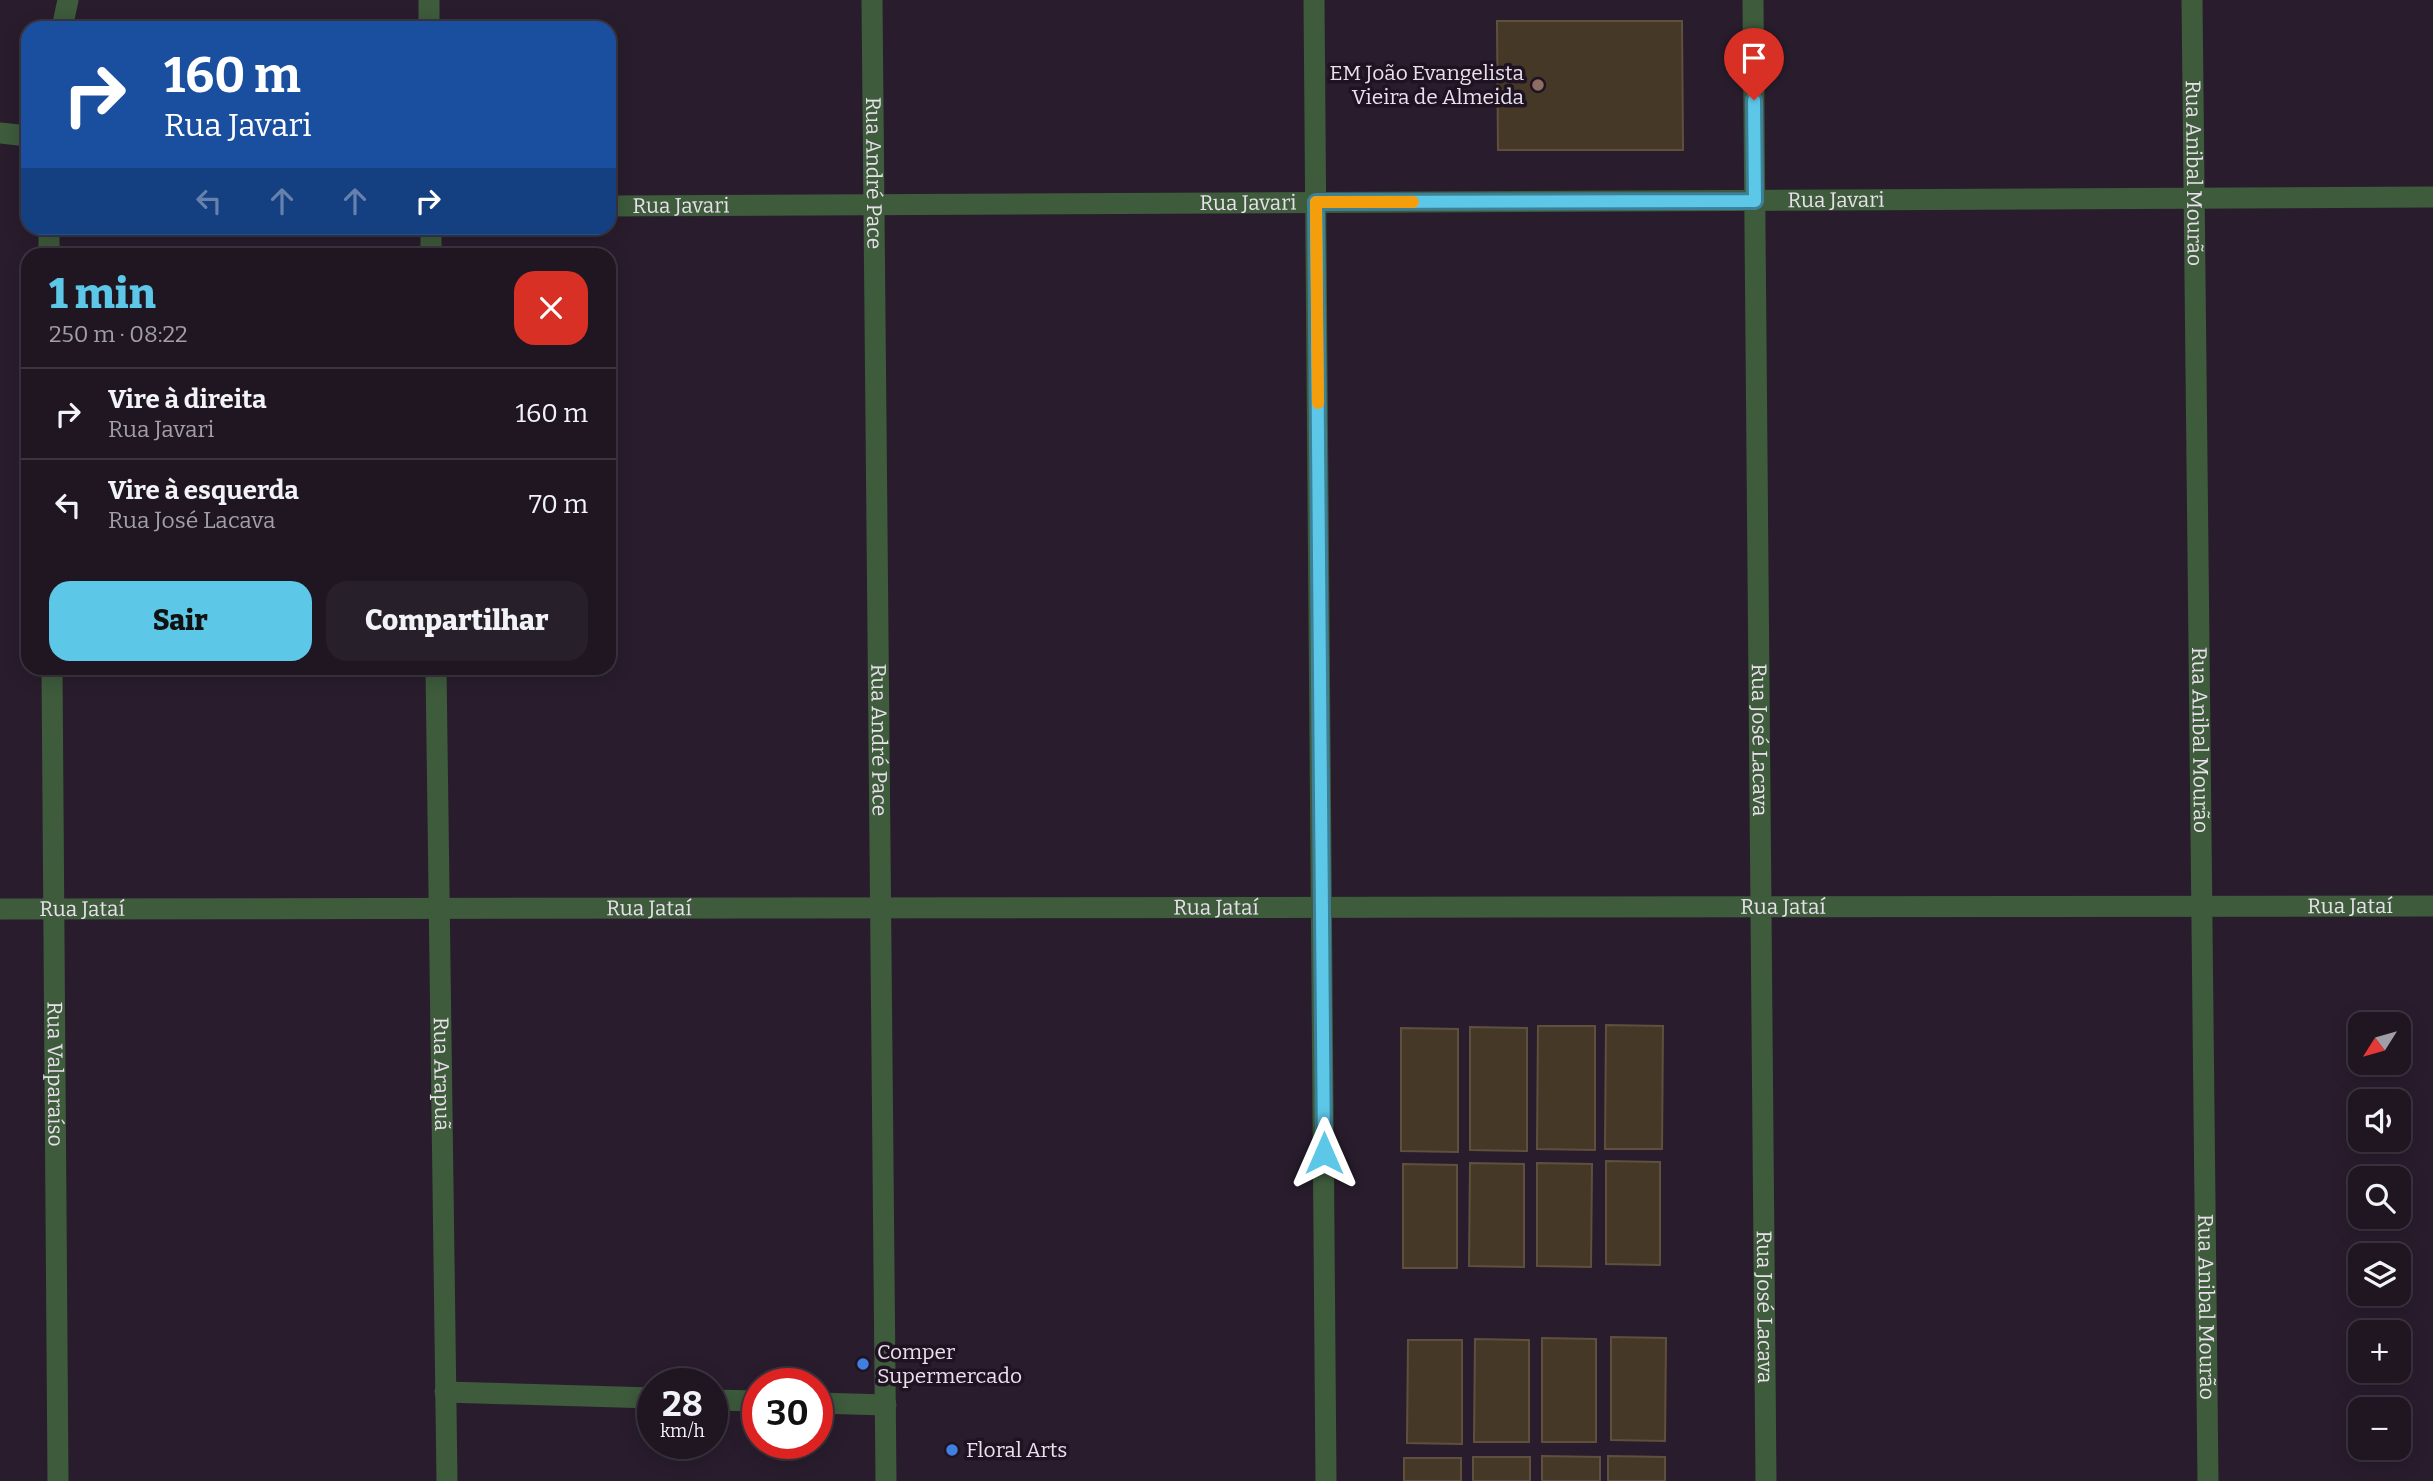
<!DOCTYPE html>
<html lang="pt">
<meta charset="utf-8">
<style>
:root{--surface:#1f1622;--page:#271f2a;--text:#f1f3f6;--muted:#a19fa5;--line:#3c3540;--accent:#5dc7e8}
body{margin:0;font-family:Bitter,serif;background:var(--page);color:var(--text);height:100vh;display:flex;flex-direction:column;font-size:26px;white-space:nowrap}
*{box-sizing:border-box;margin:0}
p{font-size:23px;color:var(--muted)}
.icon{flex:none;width:38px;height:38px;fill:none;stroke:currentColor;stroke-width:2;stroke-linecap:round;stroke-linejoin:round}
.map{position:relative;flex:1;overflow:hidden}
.details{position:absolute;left:21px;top:248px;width:595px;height:427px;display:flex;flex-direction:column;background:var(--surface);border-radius:21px;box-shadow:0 4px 18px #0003,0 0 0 2px var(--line)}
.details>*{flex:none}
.banner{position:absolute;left:21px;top:21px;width:595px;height:214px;border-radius:21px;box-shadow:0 4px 18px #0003,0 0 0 2px var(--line);background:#1a4fa0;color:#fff;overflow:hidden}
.needle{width:46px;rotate:233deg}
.fabs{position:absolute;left:2348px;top:1012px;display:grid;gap:14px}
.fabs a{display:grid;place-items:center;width:63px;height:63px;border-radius:14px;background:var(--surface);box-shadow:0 4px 18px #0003,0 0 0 2px var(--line);font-size:35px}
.speed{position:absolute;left:637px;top:1368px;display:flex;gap:14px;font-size:35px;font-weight:700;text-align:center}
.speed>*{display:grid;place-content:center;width:91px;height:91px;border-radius:50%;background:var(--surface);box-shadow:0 4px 18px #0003,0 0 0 2px var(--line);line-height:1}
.speed small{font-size:18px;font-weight:400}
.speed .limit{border:10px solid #d22;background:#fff;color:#111}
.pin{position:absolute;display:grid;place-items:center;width:60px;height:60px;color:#fff;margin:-72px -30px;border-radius:50% 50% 50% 0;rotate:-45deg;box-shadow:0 0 7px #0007}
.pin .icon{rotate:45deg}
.me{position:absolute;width:77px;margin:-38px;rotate:0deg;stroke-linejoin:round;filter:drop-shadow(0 0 5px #0008)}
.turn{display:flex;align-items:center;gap:24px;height:147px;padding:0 28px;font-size:32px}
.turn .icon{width:91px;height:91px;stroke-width:2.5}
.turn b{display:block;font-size:49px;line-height:60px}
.lanes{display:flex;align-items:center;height:66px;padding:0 28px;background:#0003;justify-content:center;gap:35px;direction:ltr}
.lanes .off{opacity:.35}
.round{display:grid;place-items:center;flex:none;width:74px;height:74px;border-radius:21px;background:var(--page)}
.overview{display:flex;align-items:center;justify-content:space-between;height:119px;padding:0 28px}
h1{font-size:42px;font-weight:800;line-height:52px;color:var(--accent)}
.cta{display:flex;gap:14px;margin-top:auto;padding:14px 28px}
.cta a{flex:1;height:80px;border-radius:21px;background:var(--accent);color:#111;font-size:28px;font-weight:800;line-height:80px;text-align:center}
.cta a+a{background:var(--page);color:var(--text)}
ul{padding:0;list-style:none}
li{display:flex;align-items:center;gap:21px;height:91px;padding:0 28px;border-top:2px solid var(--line)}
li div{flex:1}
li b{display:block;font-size:26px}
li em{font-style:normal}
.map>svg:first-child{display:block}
.building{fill:#463827;stroke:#5f503e;stroke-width:2}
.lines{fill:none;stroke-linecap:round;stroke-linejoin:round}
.service{stroke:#3e5b3c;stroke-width:21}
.minor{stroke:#3e5b3c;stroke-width:21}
.route-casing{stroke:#3c8197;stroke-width:18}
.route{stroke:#5dc7e8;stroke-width:12}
.slow{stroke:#f59e0b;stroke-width:12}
.education-dot{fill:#8d6e63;stroke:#1f1323;stroke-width:2.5}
.shop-dot{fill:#3f7fe0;stroke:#1f1323;stroke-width:2.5}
.labels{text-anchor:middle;stroke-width:7;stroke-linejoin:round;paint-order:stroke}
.poi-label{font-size:21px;fill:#e8e0eb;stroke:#1f1323;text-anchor:start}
.street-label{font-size:21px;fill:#e8e0eb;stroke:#1f1323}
</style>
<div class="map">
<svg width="2433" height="1481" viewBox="0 0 2433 1481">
<rect width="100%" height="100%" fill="#291d2d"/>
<path class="building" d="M1497,21H1682L1683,150H1498Z
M1606,1025L1663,1026L1662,1149H1605Z
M1538,1026H1595V1150L1537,1149Z
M1470,1027L1527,1028V1151L1470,1150Z
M1401,1028L1458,1029V1152L1401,1151Z
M1606,1161L1660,1162V1265L1606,1264Z
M1470,1163L1524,1164V1267L1469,1266Z
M1537,1163L1592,1164L1591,1267L1537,1266Z
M1403,1164L1457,1165V1268H1403Z
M1611,1337L1666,1338L1665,1441L1611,1440Z
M1542,1338L1596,1339V1442H1542Z
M1475,1339L1529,1340V1442H1474Z
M1408,1340H1462V1444L1407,1443Z
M1542,1456L1600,1457V1481H1542Z
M1608,1456L1665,1457V1481H1608Z
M1473,1457H1530V1481H1473Z
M1404,1458H1461V1481H1404Z"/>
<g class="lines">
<path class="service" d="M445,1392L653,1398
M712,1400L758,1401
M817,1403L886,1405"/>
<g class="minor">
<path d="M429,0V28"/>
<path id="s1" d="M872,0L886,1481"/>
<path d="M1314,0L1326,1481"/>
<path id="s2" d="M1753,0L1766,1481"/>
<path id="s3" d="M2192,0L2208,1481"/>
<path d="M62,28L68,0"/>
<path d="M0,133L28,136"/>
<path id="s4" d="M609,206L2433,197"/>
<path d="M49,228V256"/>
<path d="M431,228V256"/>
<path id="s5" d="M52,668L58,1481"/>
<path id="s6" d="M436,668L447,1481"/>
<path id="s7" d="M0,909L2433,906"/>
</g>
</g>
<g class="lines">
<defs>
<path id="route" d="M1324,1153L1316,202L1755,201L1754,100"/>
</defs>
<use href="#route" class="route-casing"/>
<use href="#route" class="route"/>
<path class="slow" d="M1318,403L1316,202H1413"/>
</g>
<circle class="education-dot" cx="1538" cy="85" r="7"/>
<g class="shop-dot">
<circle cx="863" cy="1364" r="7"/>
<circle cx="952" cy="1450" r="7"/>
</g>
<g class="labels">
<g class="poi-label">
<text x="1524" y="80" text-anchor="end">EM João Evangelista<tspan x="1524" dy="24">Vieira de Almeida</tspan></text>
<text x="877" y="1359">Comper<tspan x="877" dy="24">Supermercado</tspan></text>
<text x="966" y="1457">Floral Arts</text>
</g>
<g class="street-label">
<text dy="7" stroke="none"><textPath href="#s1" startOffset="173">Rua André Pace</textPath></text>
<text dy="7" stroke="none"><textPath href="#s3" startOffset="173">Rua Anibal Mourão</textPath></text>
<text dy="7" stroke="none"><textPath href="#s4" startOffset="1227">Rua Javari</textPath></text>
<text dy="7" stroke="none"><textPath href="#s4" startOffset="639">Rua Javari</textPath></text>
<text dy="7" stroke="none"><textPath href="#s4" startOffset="72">Rua Javari</textPath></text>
<text dy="7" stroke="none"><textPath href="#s1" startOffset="740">Rua André Pace</textPath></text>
<text dy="7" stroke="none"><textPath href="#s2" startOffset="740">Rua José Lacava</textPath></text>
<text dy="7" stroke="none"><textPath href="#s3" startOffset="740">Rua Anibal Mourão</textPath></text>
<text dy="7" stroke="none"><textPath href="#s7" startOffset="1783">Rua Jataí</textPath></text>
<text dy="7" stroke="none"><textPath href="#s7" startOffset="2350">Rua Jataí</textPath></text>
<text dy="7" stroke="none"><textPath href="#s7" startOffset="649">Rua Jataí</textPath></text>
<text dy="7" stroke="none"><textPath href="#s7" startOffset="1216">Rua Jataí</textPath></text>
<text dy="7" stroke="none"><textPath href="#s7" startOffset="82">Rua Jataí</textPath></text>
<text dy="7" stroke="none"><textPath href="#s5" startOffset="406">Rua Valparaíso</textPath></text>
<text dy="7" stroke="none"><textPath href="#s6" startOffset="406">Rua Arapuã</textPath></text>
<text dy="7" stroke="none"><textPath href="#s2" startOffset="1307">Rua José Lacava</textPath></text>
<text dy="7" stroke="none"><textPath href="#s3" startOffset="1307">Rua Anibal Mourão</textPath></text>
</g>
</g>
</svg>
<div class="fabs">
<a><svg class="needle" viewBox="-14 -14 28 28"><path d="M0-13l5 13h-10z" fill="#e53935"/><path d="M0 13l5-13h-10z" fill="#a19fa5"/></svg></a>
<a><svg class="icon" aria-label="sound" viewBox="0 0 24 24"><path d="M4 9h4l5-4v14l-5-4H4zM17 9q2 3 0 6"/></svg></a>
<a><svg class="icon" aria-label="search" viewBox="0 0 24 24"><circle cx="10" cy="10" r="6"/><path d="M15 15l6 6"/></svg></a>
<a><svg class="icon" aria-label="layers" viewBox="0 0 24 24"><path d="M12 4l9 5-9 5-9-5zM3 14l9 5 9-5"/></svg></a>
<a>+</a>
<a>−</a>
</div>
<div class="speed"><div>28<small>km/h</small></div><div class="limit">30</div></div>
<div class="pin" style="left:1754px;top:100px;background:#d93025"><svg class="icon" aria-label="arrive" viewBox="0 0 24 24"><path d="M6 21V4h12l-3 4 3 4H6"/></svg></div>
<svg class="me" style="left:1324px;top:1153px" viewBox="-20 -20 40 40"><path d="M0-17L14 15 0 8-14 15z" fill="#5dc7e8" stroke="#fff" stroke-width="4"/></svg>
<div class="banner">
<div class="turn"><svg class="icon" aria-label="right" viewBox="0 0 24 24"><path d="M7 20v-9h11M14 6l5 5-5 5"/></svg><div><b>160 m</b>Rua Javari</div></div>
<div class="lanes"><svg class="icon off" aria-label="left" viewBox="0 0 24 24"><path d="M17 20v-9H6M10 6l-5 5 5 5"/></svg><svg class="icon off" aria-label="ahead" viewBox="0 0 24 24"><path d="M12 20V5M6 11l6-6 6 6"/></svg><svg class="icon off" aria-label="ahead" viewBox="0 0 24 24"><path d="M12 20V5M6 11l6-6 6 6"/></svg><svg class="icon" aria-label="right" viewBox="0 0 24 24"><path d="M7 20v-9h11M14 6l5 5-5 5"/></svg></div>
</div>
<section class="details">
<div class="overview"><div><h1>1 min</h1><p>250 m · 08:22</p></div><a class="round" style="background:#d93025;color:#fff"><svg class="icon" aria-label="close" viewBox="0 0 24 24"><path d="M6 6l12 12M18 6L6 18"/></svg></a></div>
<ul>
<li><svg class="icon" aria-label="right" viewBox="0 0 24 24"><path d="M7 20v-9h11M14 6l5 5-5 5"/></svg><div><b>Vire à direita</b><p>Rua Javari</p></div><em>160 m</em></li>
<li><svg class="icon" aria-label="left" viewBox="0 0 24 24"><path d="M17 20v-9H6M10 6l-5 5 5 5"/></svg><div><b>Vire à esquerda</b><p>Rua José Lacava</p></div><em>70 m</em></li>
</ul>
<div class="cta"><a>Sair</a><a>Compartilhar</a></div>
</section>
</div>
